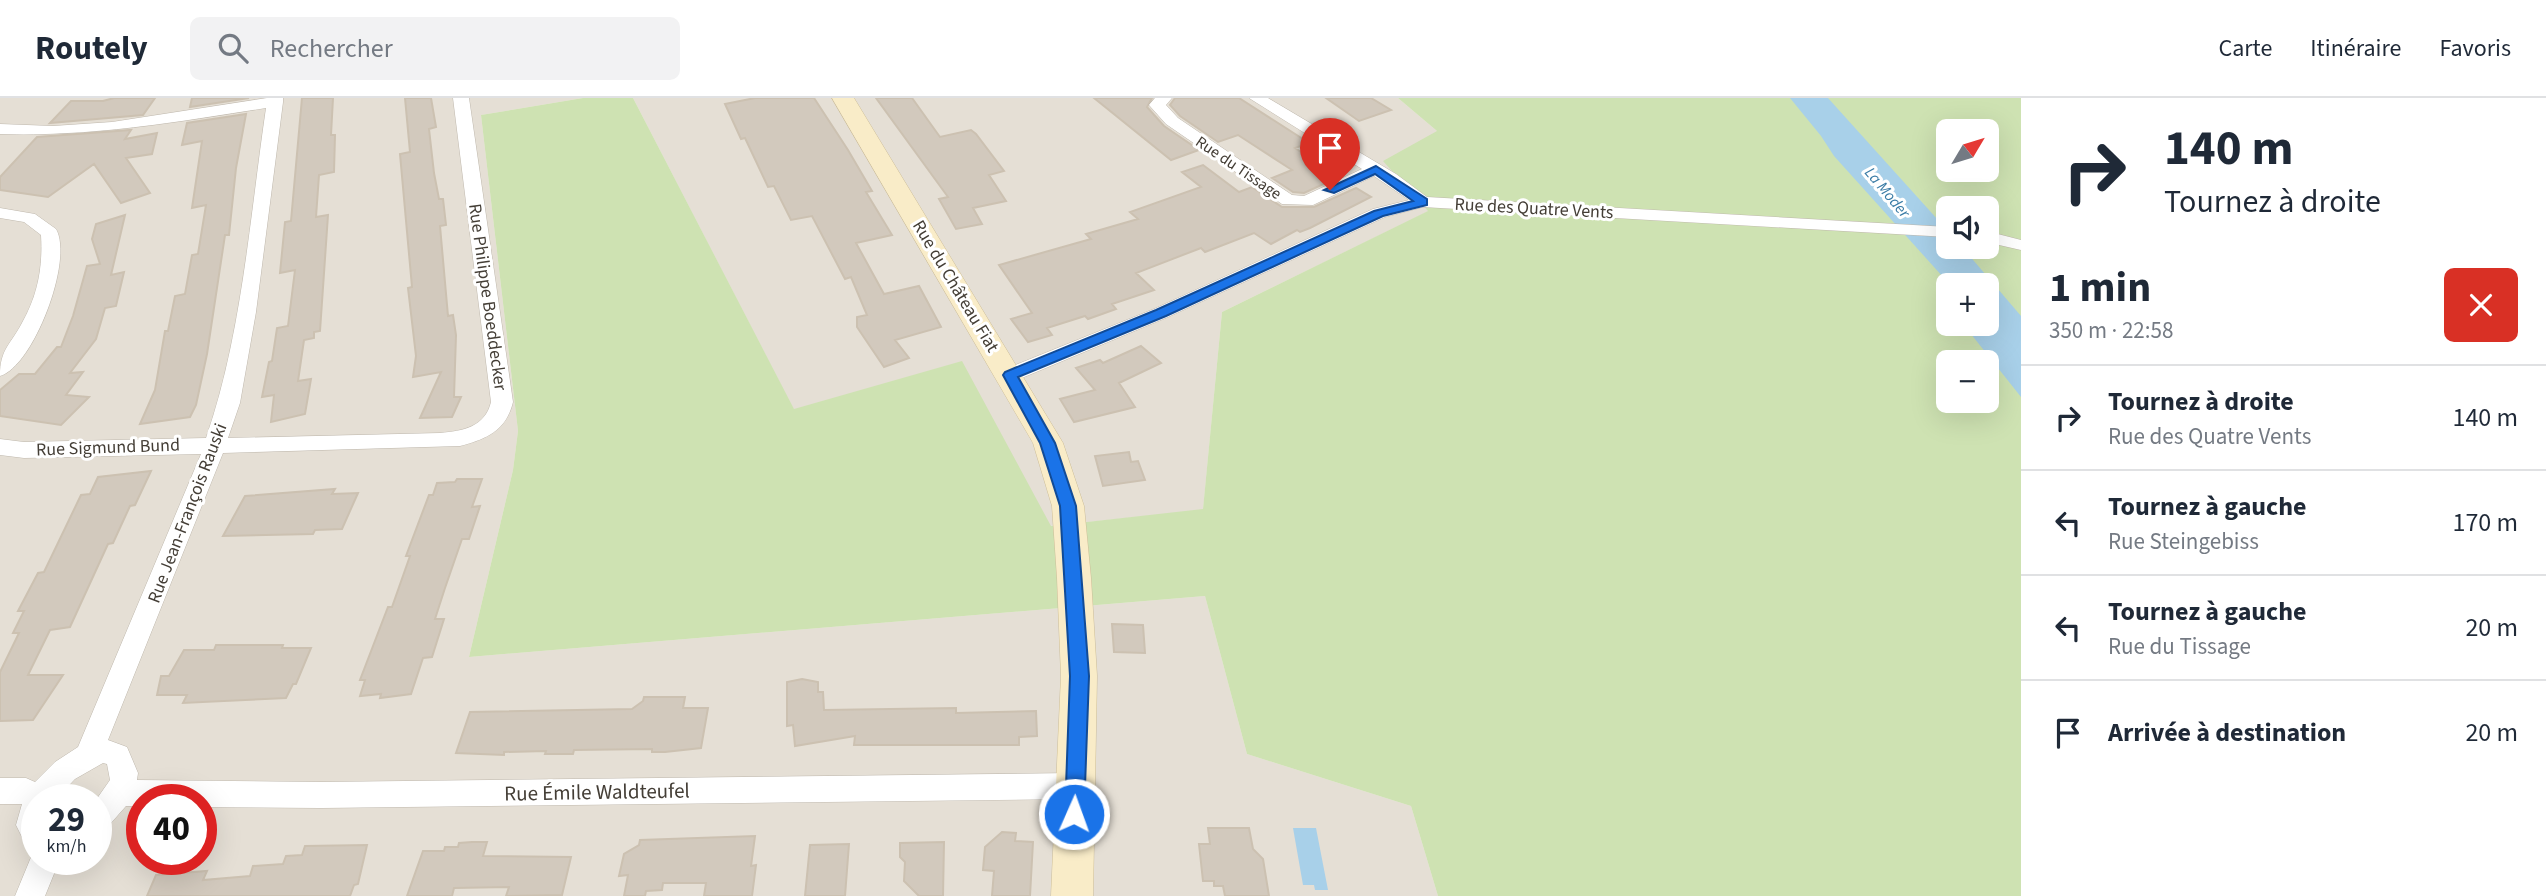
<!DOCTYPE html>
<html lang="fr">
<meta charset="utf-8">
<style>
:root{--surface:#fff;--page:#f2f2f3;--text:#1f2937;--muted:#747a83;--line:#e0e1e3}
body{margin:0;font-family:"Source Sans 3",sans-serif;background:var(--page);color:var(--text);height:100vh;display:flex;flex-direction:column;font-size:26px;white-space:nowrap}
*{box-sizing:border-box;margin:0}
p{font-size:23px;color:var(--muted)}
.icon{flex:none;width:38px;height:38px;fill:none;stroke:currentColor;stroke-width:2;stroke-linecap:round;stroke-linejoin:round}
.map{position:relative;flex:1;overflow:hidden}
.details{display:flex;flex-direction:column;background:var(--surface);width:525px}
.details>*{flex:none}
.banner{background:#fff;color:var(--text);overflow:hidden}
.needle{width:46px;rotate:52deg}
.buttons{position:absolute;left:1936px;top:21px;display:grid;gap:14px}
.buttons a{display:grid;place-items:center;width:63px;height:63px;border-radius:10px;background:var(--surface);box-shadow:0 7px 28px #0002;font-size:35px}
.speed{position:absolute;left:21px;top:686px;display:flex;gap:14px;font-size:35px;font-weight:700;text-align:center}
.speed>*{display:grid;place-content:center;width:91px;height:91px;border-radius:50%;background:var(--surface);box-shadow:0 7px 28px #0002;line-height:1}
.speed small{font-size:18px;font-weight:400}
.speed .limit{border:10px solid #d22;background:#fff;color:#111}
.pin{position:absolute;display:grid;place-items:center;width:60px;height:60px;color:#fff;margin:-72px -30px;border-radius:50% 50% 50% 0;rotate:-45deg;box-shadow:0 0 7px #0007}
.pin .icon{rotate:45deg}
.me{position:absolute;width:77px;margin:-38px;rotate:2deg;stroke-linejoin:round;filter:drop-shadow(0 0 5px #0008)}
.turn{display:flex;align-items:center;gap:24px;height:147px;padding:0 28px;font-size:32px}
.turn .icon{width:91px;height:91px;stroke-width:2.5}
.turn b{display:block;font-size:49px;line-height:60px}
.round{display:grid;place-items:center;flex:none;width:74px;height:74px;border-radius:10px;background:var(--page)}
.overview{display:flex;align-items:center;justify-content:space-between;height:119px;padding:0 28px}
h1{font-size:42px;font-weight:700;line-height:52px}
ul{padding:0;list-style:none}
li{display:flex;align-items:center;gap:21px;height:105px;padding:0 28px;border-top:2px solid var(--line)}
li div{flex:1}
li b{display:block;font-size:26px}
li em{font-style:normal}
header{display:flex;align-items:center;gap:42px;box-sizing:border-box;height:98px;padding:0 35px;background:var(--surface);border-bottom:2px solid var(--line)}
header strong{font-size:33px}
nav{display:flex;gap:38px;margin-inline-start:auto;font-size:24px}
.search{width:490px;height:63px;background:var(--page);display:flex;align-items:center;gap:18px;box-sizing:border-box;padding:0 24px;border-radius:10px;color:var(--muted);font-size:26px}
main{display:flex;flex:1;min-height:0}
.map>svg:first-child{display:block}
.residential{fill:#e5dfd5;fill-rule:evenodd}
.green{fill:#cee2b2;fill-rule:evenodd}
.water{fill:#a8d0e9}
.building{fill:#d2c9bd;stroke:#ccc1b1;stroke-width:2}
.lines{fill:none;stroke-linecap:round;stroke-linejoin:round}
.street-casing{stroke:#bfb8ad;stroke-width:1}
.secondary-casing{stroke:#cdbe99;stroke-width:1}
.street{fill:#fff;fill-rule:evenodd}
.secondary{fill:#f9ecc8;fill-rule:evenodd}
.route{fill:#1a73e8;stroke:#114b97;stroke-width:2}
.labels{text-anchor:middle;stroke-width:6;stroke-linejoin:round;paint-order:stroke}
.far-street-label{font-size:16px;fill:#443e36;stroke:#fff}
.far-water-label{font-size:16px;font-style:italic;fill:#397ba5;stroke:#fff}
.street-label{font-size:18px;fill:#443e36;stroke:#fff}
.near-street-label{font-size:21px;fill:#443e36;stroke:#fff}
</style>
<header>
<strong>Routely</strong>
<div class="search"><svg class="icon" aria-label="search" viewBox="0 0 24 24"><circle cx="10" cy="10" r="6"/><path d="M15 15l6 6"/></svg>Rechercher</div>
<nav><a>Carte</a><a>Itinéraire</a><a>Favoris</a></nav>
</header>
<main>
<div class="map">
<svg width="2021" height="798" viewBox="0 0 2021 798">
<rect width="100%" height="100%" fill="#f1eee6"/>
<path class="residential" d="M0,0H583L481,17L518,333L513,372L469,559L1205,498L1247,656L1411,708L1438,798H0ZM37,702H96V761H37ZM142,702H201V761H142Z
M633,0H1398L1437,33L1429,113L1222,214L1203,412L1050,428L961,264L794,312Z"/>
<path class="green" d="M583,0H633L794,311L962,263L1051,428L1203,411L1222,214L1428,113L1383,63L1437,33L1398,0H2021V798H1438L1411,708L1247,656L1205,498L469,559L513,372L518,333L481,17ZM1948,33H1986V72H1948ZM1948,110H1986V149H1948ZM1948,187H1986V226H1948ZM1948,264H1986V303H1948Z"/>
<path class="water" d="M1790,0H1828L1948,133V149H1962L2021,218V299L1963,226H1986V187H1948V191L1943,179L1834,58L1821,38Z
M1293,730H1316L1328,792H1315L1314,787H1303Z"/>
<path class="building" d="M114,0H155L143,17L50,25L71,3H103Z
M192,0H249L190,9Z
M302,0H333L331,37H335L334,74L319,77L316,119L328,117L320,233L314,234V240L304,242L298,283L311,281L305,316L271,324L274,297L262,299L269,264L272,263L277,230L288,228L295,172L280,175L285,124L291,123Z
M405,0H431L436,29L429,31L434,75L439,101H443L446,127L440,128L448,218L453,217L456,237L454,299H461L452,319L420,320L441,274L413,279L416,258L408,190L412,189L400,56L410,54Z
M755,0H814L848,52L872,93L866,94L892,137L856,145L884,196L919,188L941,229L895,242L909,260L884,269L857,229V219L867,217L851,179L845,181L812,118L791,122L774,88L768,89L745,40L741,41L725,6Z
M876,0H912L940,39L971,32L976,36L1004,73L989,77L1006,103L973,110L982,126L956,131L939,101L948,99Z
M1094,0H1152L1147,9L1164,28L1199,52L1171,62Z
M1175,0H1239L1309,45L1295,50L1339,79L1304,95L1293,94L1272,80L1292,72L1238,37L1218,44L1180,18L1170,7Z
M1326,0H1371L1391,12L1359,23Z
M246,16L236,70L229,137H225L207,256L196,307L190,319L140,326L155,292L165,233H168L175,198L185,196L192,157L198,156L206,107L192,110L202,43L182,47L187,25Z
M131,32L125,41L157,35L152,56L126,60L150,95L121,105L94,66L48,99L0,92V79L37,39Z
M1203,67L1239,94L1252,89L1282,109H1314L1356,90L1371,99L1310,130L1300,134L1297,132L1271,146L1254,135L1205,154L1201,150L1136,175L1154,192L1112,206L1116,211L1088,221L1085,218L1047,230L1052,237L1028,244L1011,221L1032,215L999,167L1091,141L1086,136L1138,121L1130,114L1201,89L1182,74Z
M125,117L111,177L124,174L116,208L105,210L96,241L70,275L83,274L66,297L89,299L61,327L0,318V292L19,276H35L57,249H61L73,218L87,168L100,166L92,141L96,126Z
M1141,248L1161,265L1119,285L1135,309L1074,324L1060,301L1095,292L1076,270L1100,262L1103,265Z
M1129,354L1131,364L1138,363L1145,382L1103,388L1095,358Z
M151,373L135,407L130,408L113,445L108,446L70,529L50,532L28,577H63L33,622L0,623V574L19,535H13L24,513H18L38,475L44,474L81,397L90,396L98,379Z
M457,381H482L472,409L480,408L469,441H462L445,490L435,521H444L432,559L423,560L411,596L380,600L381,596L360,598L365,582H360L388,509H392L410,458H406L429,397H433L437,385L455,384Z
M335,391L332,396L358,395L342,431L315,432L313,436L223,438L245,398Z
M1112,526L1143,527L1145,555L1114,554Z
M216,547H283L282,550H311L296,586H293L286,600L183,605L187,597H157L161,578H169L184,552H214Z
M802,581L818,584V594H823L824,612L956,610V615L1036,613L1037,638L1019,639V647H854L855,638L795,648L793,627L787,628V584Z
M644,599H685L683,610H708L701,650L665,654H652V651L574,652L573,656H545L546,653L504,654V657L456,655L470,614L632,611L643,603Z
M1208,730H1249L1253,751L1263,761L1269,798H1225L1223,788H1214V783H1203L1199,746H1210Z
M1002,734L1016,735L1015,743L1033,744L1030,798H992L994,773L983,772L985,749Z
M755,738L751,768L756,767L752,798H704L706,785H663L662,792L646,793L645,798H624L628,777L619,778L624,756L639,747L640,742Z
M472,744H487L483,758L571,759L562,797L506,798L509,789L454,790L452,798H407L423,753H444L445,749H458L459,745Z
M944,744L943,798H919L904,783L905,764L900,759V745Z
M849,746L845,798H805L810,747Z
M367,747L358,786L354,787L350,798H147L156,777L207,773L203,782L250,778L253,768L283,766L286,758L302,757L305,748Z"/>
<g class="lines">
<defs>
<path id="street" d="M267,0H283V4L256,214L240,305L228,340L440,335C463,333 485,329 491,304L453,0H469L513,304C506,333 486,341 460,348L223,355L108,642L127,649L138,675L137,682L321,684L1075,675L1085,679L1089,688L1085,697L1075,701L321,710L201,709V702H142V708H126L111,725L96,733V702L110,682L107,666L103,665L75,681L55,702H37V761H60L45,798H15L34,752L27,749L16,727L22,706H0V680H26L35,684L55,664L78,649L201,356L24,360L0,357V341L24,344L206,340C242,237 250,118 266,10C177,24 90,39 0,36V26L53,28L112,24Z
M1155,0H1172L1166,7L1178,20L1292,97L1304,98L1362,71L1249,0H1268L1396,76L1427,99L1948,129V139L1423,109L1385,119L1168,219L1017,282H1003L1000,277L1003,272L1154,211L1373,111L1409,102L1374,78L1313,107L1282,106L1166,26L1149,7Z
M0,110L35,116L56,131C74,162 33,269 0,278C0,250 11,247 23,223C38,196 43,168 41,137L24,124L0,120Z
M1986,133L2021,142V152L1986,144Z"/>
<path id="secondary" d="M832,0H854L1063,345L1084,408L1091,480L1097,578L1093,798H1051L1061,578L1057,480L1052,408L1033,345Z"/>
</defs>
<use href="#street" class="street-casing"/>
<use href="#secondary" class="secondary-casing"/>
<use href="#street" class="street"/>
<use href="#secondary" class="secondary"/>
</g>
<path class="route" d="M1376,68L1427,101V107L1383,118L1166,218L1018,279L1055,345L1076,408L1089,578L1084,716L1082,722L1074,725L1067,722L1065,716L1070,578L1060,408L1040,345L1003,277L1005,274L1156,212L1374,113L1413,103L1375,76L1334,95L1324,92Z"/>
<g class="labels">
<g class="far-street-label">
<text transform="translate(1239 69) rotate(34)" y="6">Rue du Tissage</text>
</g>
<g class="far-water-label">
<text transform="translate(1888 94) rotate(50)" y="6">La Moder</text>
</g>
<g class="street-label">
<text transform="translate(1534 110) rotate(3)" y="6">Rue des Quatre Vents</text>
<text transform="translate(956 188) rotate(59)" y="6">Rue du Château Fiat</text>
<text transform="translate(488 199) rotate(82)" y="6">Rue Philippe Boeddecker</text>
<text transform="translate(108 349) rotate(-2)" y="6">Rue Sigmund Bund</text>
<text transform="translate(187 415) rotate(-69)" y="6">Rue Jean-François Rauski</text>
</g>
<g class="near-street-label">
<text transform="translate(597 694) rotate(-1)" y="7">Rue Émile Waldteufel</text>
</g>
</g>
</svg>
<div class="buttons">
<a><svg class="needle" viewBox="-14 -14 28 28"><path d="M0-13l5 13h-10z" fill="#e53935"/><path d="M0 13l5-13h-10z" fill="#747a83"/></svg></a>
<a><svg class="icon" aria-label="sound" viewBox="0 0 24 24"><path d="M4 9h4l5-4v14l-5-4H4zM17 9q2 3 0 6"/></svg></a>
<a>+</a>
<a>−</a>
</div>
<div class="speed"><div>29<small>km/h</small></div><div class="limit">40</div></div>
<div class="pin" style="left:1330px;top:92px;background:#d93025"><svg class="icon" aria-label="arrive" viewBox="0 0 24 24"><path d="M6 21V4h12l-3 4 3 4H6"/></svg></div>
<svg class="me" style="left:1074px;top:716px" viewBox="-20 -20 40 40"><circle r="17" fill="#1a73e8" stroke="#fff" stroke-width="3"/><path d="M0-11L8 9 0 5-8 9z" fill="#fff"/></svg>
</div>
<section class="details">
<div class="banner">
<div class="turn"><svg class="icon" aria-label="right" viewBox="0 0 24 24"><path d="M7 20v-9h11M14 6l5 5-5 5"/></svg><div><b>140 m</b>Tournez à droite</div></div>
</div>
<div class="overview"><div><h1>1 min</h1><p>350 m · 22:58</p></div><a class="round" style="background:#d93025;color:#fff"><svg class="icon" aria-label="close" viewBox="0 0 24 24"><path d="M6 6l12 12M18 6L6 18"/></svg></a></div>
<ul>
<li><svg class="icon" aria-label="right" viewBox="0 0 24 24"><path d="M7 20v-9h11M14 6l5 5-5 5"/></svg><div><b>Tournez à droite</b><p>Rue des Quatre Vents</p></div><em>140 m</em></li>
<li><svg class="icon" aria-label="left" viewBox="0 0 24 24"><path d="M17 20v-9H6M10 6l-5 5 5 5"/></svg><div><b>Tournez à gauche</b><p>Rue Steingebiss</p></div><em>170 m</em></li>
<li><svg class="icon" aria-label="left" viewBox="0 0 24 24"><path d="M17 20v-9H6M10 6l-5 5 5 5"/></svg><div><b>Tournez à gauche</b><p>Rue du Tissage</p></div><em>20 m</em></li>
<li><svg class="icon" aria-label="arrive" viewBox="0 0 24 24"><path d="M6 21V4h12l-3 4 3 4H6"/></svg><div><b>Arrivée à destination</b></div><em>20 m</em></li>
</ul>
</section>
</main>
